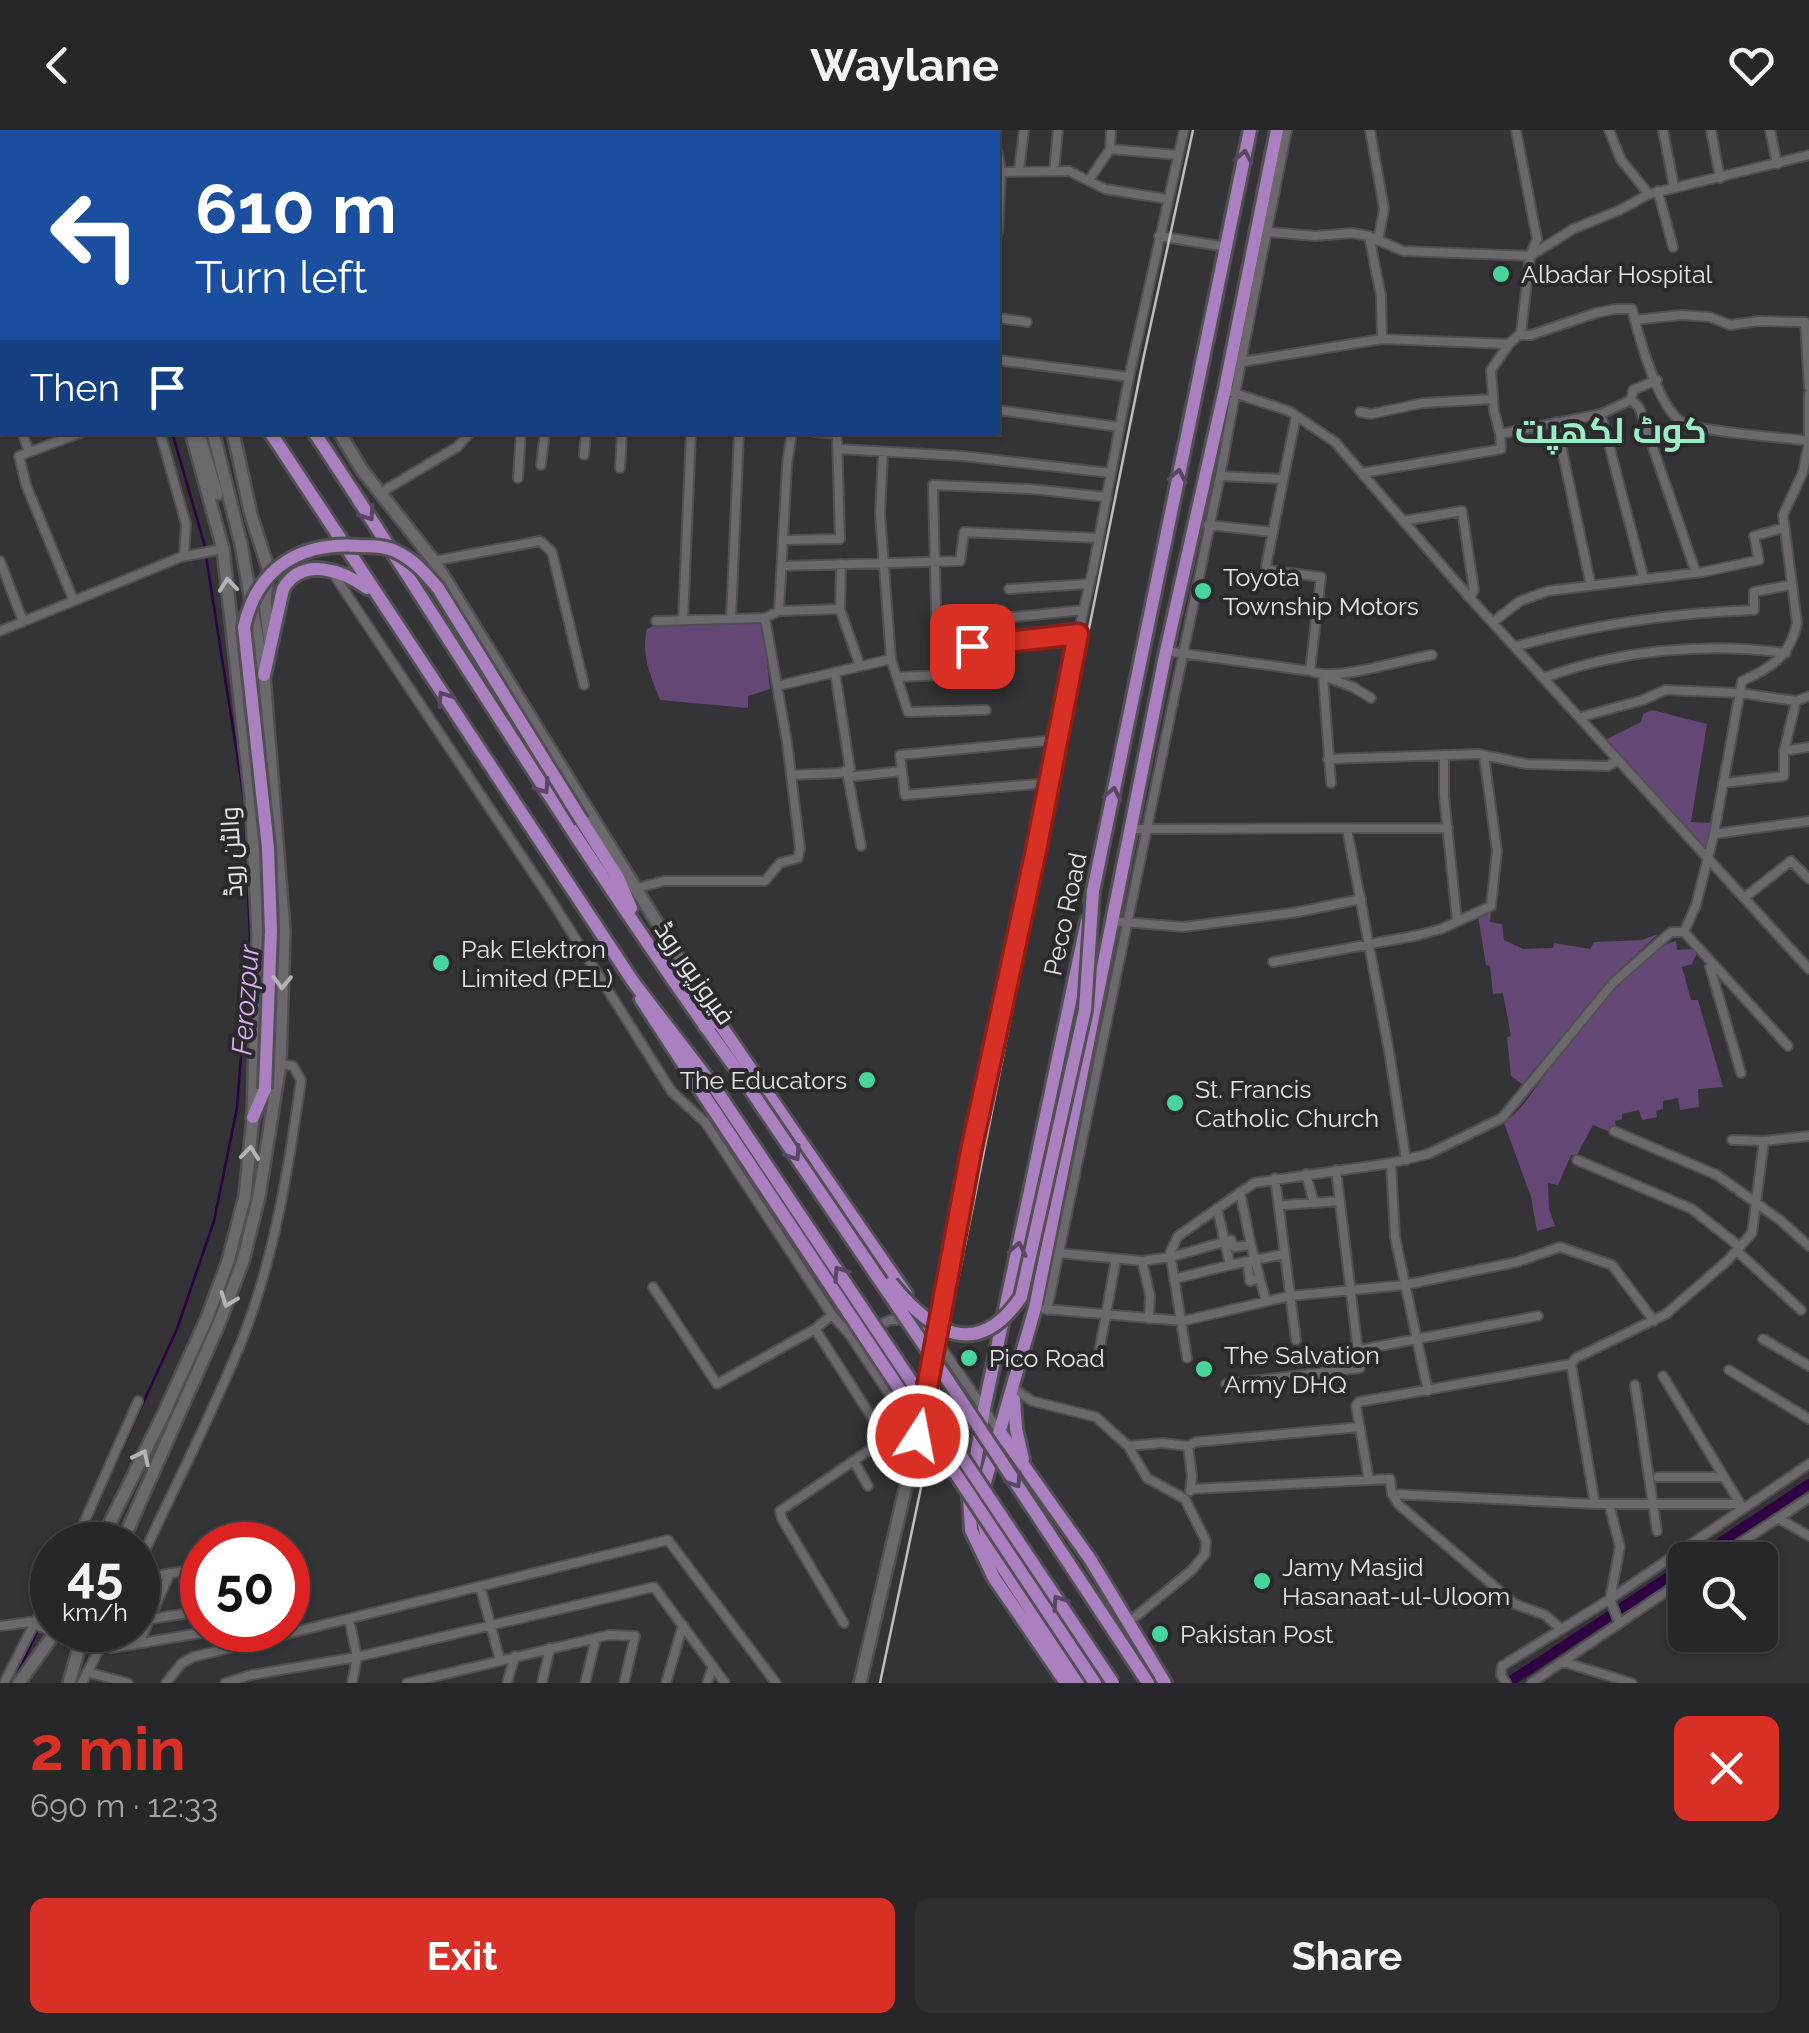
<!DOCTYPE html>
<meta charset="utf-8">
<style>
:root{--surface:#272628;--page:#2f2e30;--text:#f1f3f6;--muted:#a4a5a8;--line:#434345;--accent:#d93025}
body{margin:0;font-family:Raleway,Cairo,sans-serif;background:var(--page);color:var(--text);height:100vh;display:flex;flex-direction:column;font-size:38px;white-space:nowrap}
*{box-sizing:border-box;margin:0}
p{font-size:32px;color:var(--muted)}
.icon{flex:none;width:55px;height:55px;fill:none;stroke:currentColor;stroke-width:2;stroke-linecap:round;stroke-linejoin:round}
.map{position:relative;height:1553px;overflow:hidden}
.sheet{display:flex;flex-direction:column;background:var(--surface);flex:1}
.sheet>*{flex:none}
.top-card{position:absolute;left:0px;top:0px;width:1000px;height:305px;box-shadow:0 2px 8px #0004,0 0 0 2px var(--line);background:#1a4fa0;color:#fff;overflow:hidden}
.tools{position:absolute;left:1668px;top:1412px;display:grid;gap:20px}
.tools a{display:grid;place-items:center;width:110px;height:110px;border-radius:15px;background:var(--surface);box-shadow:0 2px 8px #0004,0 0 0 2px var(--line);font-size:50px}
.speed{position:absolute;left:30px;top:1392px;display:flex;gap:20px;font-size:50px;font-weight:700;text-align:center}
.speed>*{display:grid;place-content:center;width:130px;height:130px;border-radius:50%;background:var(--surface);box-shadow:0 2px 8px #0004,0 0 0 2px var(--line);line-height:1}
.speed small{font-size:25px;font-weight:400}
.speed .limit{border:15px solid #d22;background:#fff;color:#111}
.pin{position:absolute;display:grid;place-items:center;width:85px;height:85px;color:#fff;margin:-42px;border-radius:20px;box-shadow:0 5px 15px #0006}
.me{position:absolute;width:110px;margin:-55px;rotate:11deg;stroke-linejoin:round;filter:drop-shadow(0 0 8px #0008)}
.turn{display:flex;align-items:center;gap:35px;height:210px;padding:0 30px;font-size:45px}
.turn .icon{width:130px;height:130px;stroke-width:2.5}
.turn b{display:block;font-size:70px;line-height:85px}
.then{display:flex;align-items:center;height:95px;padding:0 30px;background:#0003;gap:20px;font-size:38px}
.round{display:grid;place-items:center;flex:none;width:105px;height:105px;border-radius:15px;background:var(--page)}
.head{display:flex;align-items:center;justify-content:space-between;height:170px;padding:0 30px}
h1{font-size:60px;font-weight:700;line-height:75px;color:var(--accent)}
.action{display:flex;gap:20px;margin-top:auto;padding:20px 30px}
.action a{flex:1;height:115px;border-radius:15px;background:var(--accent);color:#fff;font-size:40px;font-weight:700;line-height:115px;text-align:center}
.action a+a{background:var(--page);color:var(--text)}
header{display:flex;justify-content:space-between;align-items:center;height:130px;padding:0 30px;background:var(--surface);font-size:45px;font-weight:700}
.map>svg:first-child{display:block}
.green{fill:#654875}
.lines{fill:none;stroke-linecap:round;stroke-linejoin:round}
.stream{stroke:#2f0042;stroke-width:2.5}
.canal{stroke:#2f0042;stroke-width:10}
.street-casing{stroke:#504f51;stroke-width:12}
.secondary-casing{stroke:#504f51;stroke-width:16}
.primary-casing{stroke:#504f51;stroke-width:18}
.street{stroke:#6b696c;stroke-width:8}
.secondary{stroke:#6b696c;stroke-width:11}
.primary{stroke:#ab80c1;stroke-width:12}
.rail{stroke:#bebdbf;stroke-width:2.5}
.primary-bridge-casing{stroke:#504f51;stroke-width:18;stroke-linecap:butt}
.primary-bridge{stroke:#ab80c1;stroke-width:12}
.oneway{stroke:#574760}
.oneway2{stroke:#b4b3b5}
.route-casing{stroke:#8d1f18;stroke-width:25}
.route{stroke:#d93025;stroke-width:18}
.poi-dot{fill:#48d49d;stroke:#2a292b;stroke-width:4}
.labels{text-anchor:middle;stroke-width:8;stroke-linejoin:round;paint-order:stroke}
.poi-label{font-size:25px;fill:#e5e4e6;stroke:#2a292b;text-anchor:start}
.street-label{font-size:25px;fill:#e5e4e6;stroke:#2a292b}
.water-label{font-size:28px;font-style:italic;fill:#deadf9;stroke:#2a292b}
.district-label{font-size:35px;font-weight:bold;fill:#99eec6;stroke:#2a292b}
</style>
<header><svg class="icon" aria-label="back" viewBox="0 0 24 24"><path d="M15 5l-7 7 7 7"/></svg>Waylane<svg class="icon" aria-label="heart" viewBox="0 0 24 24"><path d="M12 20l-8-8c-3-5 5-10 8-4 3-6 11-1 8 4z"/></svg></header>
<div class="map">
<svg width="1809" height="1553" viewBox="0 0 1809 1553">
<rect width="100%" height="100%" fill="#343335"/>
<path class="green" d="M762,491L770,559L748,566V578L660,570C650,544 641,527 647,499L655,495Z
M1652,580L1707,594L1691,692L1712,693L1705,717L1605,610L1641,592L1643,584Z
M1491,781L1490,792L1502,794L1504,810L1523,819L1553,818L1554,813L1590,819L1594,812L1642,810L1658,804L1610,849L1522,954L1511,946L1507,907L1511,906L1503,863L1493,864L1490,836L1486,835L1478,786Z
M1676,811L1677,820L1691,819L1697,823L1692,834L1682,837L1691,870H1698L1723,957L1698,959L1699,977L1680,980L1678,968L1663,971V979L1656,981L1657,987L1642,990L1639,980L1622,984V989L1615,991L1616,997L1608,1001L1593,995L1577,1025H1571L1558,1055L1548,1053L1549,1079L1555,1096L1537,1101L1531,1067L1504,993C1528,975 1541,948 1558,925C1579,897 1644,817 1676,811Z"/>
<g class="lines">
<path class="stream" d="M78,1415L177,1199L214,1091L237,978L250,807L244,669L204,413L172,302
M42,1493L52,1470
M13,1553L38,1500"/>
<path class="canal" d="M1694,1430L1809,1354
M1508,1553L1685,1436"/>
<defs>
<path id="street" d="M39,0L40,2
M397,0L398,2
M598,0L600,2
M890,0H919
M1370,0L1384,79L1378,111
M1609,0L1621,30L1649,64
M1663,0L1674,57
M1711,0L1720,48
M1770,0L1777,34
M458,2L460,0
M528,2H529
M687,2V0
M942,2V0
M993,2V0
M1110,19L1111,2
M998,23L1001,42
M1019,40L1024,0
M1054,41L1058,0
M1089,50L1110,19L1178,25
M1658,61L1673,117
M0,74L2,73
M1258,101L1315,106L1352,103L1369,106L1403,121L1530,126L1573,99L1620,80L1649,64L1809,25
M998,102L1001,42L1069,41L1105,59L1167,69
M1159,106L1226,117
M1369,106L1381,166L1382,209
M0,178L2,177
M998,188L1027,192
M1635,190L1681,185L1710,187L1730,195L1759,191L1805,192L1809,257
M1519,205H1531L1596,183L1615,179H1632C1639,207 1658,278 1683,293C1695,301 1788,308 1809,311L1803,342L1783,385L1797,493C1791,525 1770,539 1742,551L1714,704
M1509,214L1491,240L1494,281L1500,304L1601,284L1631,270L1633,260L1657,250
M998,230L1129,247
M1241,232L1287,0
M1231,262L1289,281L1335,312L1470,468L1809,839
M1809,264V311
M1631,270L1639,277L1696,443
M0,274L2,273
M998,280L1119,297
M1360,282L1371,284L1423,273L1493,269
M1601,284L1644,449
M1296,286L1266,436L1268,440L1321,447L1310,541C1337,552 1399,530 1432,525
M1556,292L1591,456
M22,302L29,322
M160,302L186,394L184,426
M838,319L962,326L1111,343
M883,322L880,384L891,529L908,582L986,580
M584,325L586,302
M541,335L545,302
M620,338L622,302
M1362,343L1501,319L1500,304
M1220,346L1283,349
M518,348L521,302
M380,363L457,317L471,302
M1403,391L1462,381L1474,460L1470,468
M1208,395L1273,402
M784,410L840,409L837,304L814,302
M0,431L23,491
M434,431L540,411L552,422L584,555
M841,434L840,479L860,536
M783,436L960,431L964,402L1098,408
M334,445L553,773L672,962L705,992L832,1185L849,1204L856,1206L890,1190H906
M1009,459L1089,454
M73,469L26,355L19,326L83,302
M779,481L840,479
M731,489L739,302
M683,490L691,302
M656,491L765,488L779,481L787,335L792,302
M1493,492L1520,471L1548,461L1703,442L1759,430L1754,406L1783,398
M936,495L1083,480
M0,501L181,427L223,419
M1078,504L937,520L933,355L1031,359L1106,367
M1517,516C1595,494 1672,483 1754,480V462L1790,455
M1166,521L1310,541
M897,547L973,544
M1546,547C1621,520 1706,512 1786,523
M777,556L891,529
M1581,587L1643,570L1665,560L1740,563L1796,571L1809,566
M1784,621L1809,617
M1444,625V666L1457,791
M1328,629L1478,624L1527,634L1608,636L1618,630
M847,642L861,716
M791,645L840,643L850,639L835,542
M848,647L902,641
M1048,653L905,665L900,625L1056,610
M1331,653L1323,546L1353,557L1371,568
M1723,653L1784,646V621L1796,571
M1131,699L1448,698
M1347,699L1389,921L1406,1030
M637,758L664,751H765L780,733L798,728L800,718L787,612L765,488
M1745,767L1791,731L1809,749
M1112,791L1184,797L1298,782L1361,769
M1684,802L1788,916
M1273,832L1419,805L1441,799L1491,776L1497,721L1484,626
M1710,837L1741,943
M1614,1001L1717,1045L1780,1090L1809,1116
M1732,1010L1764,1011L1809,1006
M1577,1030L1692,1079L1740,1117
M1391,1033L1395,1107L1428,1261
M1306,1044L1314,1073
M1275,1048L1296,1210
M1284,1075L1340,1071
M1251,1115L1266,1171
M1737,1121L1801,1180
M1059,1123L1142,1131L1171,1127L1231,1110L1234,1117L1251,1115L1240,1062
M1142,1131L1150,1165L1149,1189
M1247,1132L1250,1151L1260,1148
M1230,1135L1284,1124
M1174,1149L1230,1135L1217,1078
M653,1157L717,1254L815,1199
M1045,1179L1183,1191L1290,1166L1404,1155L1517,1132L1560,1117L1612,1135L1654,1191
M1047,1180L1220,346L1241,232L1382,209L1509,214L1521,203L1530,126L1537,109L1516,0
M832,1185L815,1199L880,1300L877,1315L780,1381L782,1389L844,1493
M937,1198L971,1021L1036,720L1061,578L1093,439L1129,247L1184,0
M849,1204L916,1304
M935,1208L1000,1302
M1763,1209L1809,1236
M1359,1220L1538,1186
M1187,1228L1170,1123L1178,1106L1254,1053L1391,1033L1428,1024L1502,988L1613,853L1671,802H1684L1696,775L1714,704L1809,691
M1097,1234L1116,1129
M1571,1234L1595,1374
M1729,1240L1809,1289
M1663,1246L1741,1375
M1226,1254L1360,1238L1336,1040
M1635,1255L1657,1401
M1013,1258L1032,1271L1096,1287L1128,1316L1147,1348L1185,1369L1206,1411L1205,1424L1192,1440L1129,1492
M1128,1316L1162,1313L1188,1316L1192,1346L1190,1361
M1188,1316L1196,1312L1360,1297
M854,1331L868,1356
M1658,1347H1723
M1369,1350L1356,1276L1359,1272L1571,1234L1576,1228L1666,1184L1727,1131L1752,1103L1764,1011
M1191,1359L1390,1349L1392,1364L1398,1374L1515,1474L1545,1485L1561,1499
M1392,1364L1595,1374H1740
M1609,1374L1620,1417L1610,1469L1619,1493
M1778,1388L1809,1406
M228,1402L230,1415
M74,1415L138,1271
M1714,1430L1809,1368
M138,1436C173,1359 213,1284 244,1205C275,1124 289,1036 301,950L293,936L280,934
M138,1449L202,1438
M480,1456L500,1530
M349,1489L357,1527L352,1553
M138,1491L202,1481
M0,1496L30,1492L55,1503
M235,1500L238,1516
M139,1513L170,1443
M101,1516L112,1518L218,1500
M1563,1532L1632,1553
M87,1542L128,1553
M4,1553L52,1459
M82,1553L109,1500
M166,1553L182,1533L193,1527L668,1410L776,1553
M225,1553L251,1545L357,1527L654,1457L725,1553
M407,1553L609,1505L635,1506L624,1553
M507,1553L515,1526
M542,1553L550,1518
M585,1553L596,1508
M666,1553L683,1495
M707,1553L713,1536
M1506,1553L1501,1545L1502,1536L1610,1469L1809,1334
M1531,1553L1685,1449"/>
<path id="secondary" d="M124,0L126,2
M143,0L144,2
M233,302L251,385L268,438L265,473L270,513
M339,302L362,340L434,431L717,890
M199,305L217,364
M99,1415L164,1283L207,1188L228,1131L245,1066L253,987L258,804L251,668L223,419L191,302
M121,1415L218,1196L243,1131L259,1066L280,934L284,801L264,545L241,414L213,302
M19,1553L57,1500
M69,1553L84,1500
M860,1553L922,1287L935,1208"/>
<path id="primary" d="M50,0L51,2
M71,0L72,2
M107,0L109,2
M270,302L634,853L717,961
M314,302C456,516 588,736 739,943
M264,545L283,459C302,426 342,440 367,458
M582,691L618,748L631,778
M1091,771L1250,0
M641,869L705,967
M705,897L717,890L906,1164
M253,987L265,959
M920,1185L935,1208
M1014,1270L1016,1299L1023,1329
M1000,1302L1090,1429L1165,1553
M1066,1553L994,1448L971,1400L969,1367L984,1279L1087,791
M1078,1553L989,1416L979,1373L1035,1178L1166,521L1225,259L1277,0"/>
</defs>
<use href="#street" class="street-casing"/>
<use href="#secondary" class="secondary-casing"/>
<use href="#primary" class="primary-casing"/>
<use href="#street" class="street"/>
<use href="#secondary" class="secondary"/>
<use href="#primary" class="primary"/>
<path class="rail" d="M880,1553L931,1310L944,1220L1143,230L1193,0"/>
<defs>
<path id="primary-bridge" d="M739,943L949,1252L1148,1553
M265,959L271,801L268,718L244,497C257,438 300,412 359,416C372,416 386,416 397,422C414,430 426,444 438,458L582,691
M717,961L1113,1553
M705,967L1095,1553
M891,1153C930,1201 976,1233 1021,1167L1085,880L1093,761"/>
</defs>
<use href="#primary-bridge" class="primary-bridge-casing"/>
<use href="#primary-bridge" class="primary-bridge"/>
</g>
<defs><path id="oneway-chevron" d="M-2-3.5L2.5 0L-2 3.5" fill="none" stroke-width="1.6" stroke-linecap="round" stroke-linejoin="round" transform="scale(2.5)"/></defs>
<g class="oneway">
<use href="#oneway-chevron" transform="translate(1244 27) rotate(-79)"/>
<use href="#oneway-chevron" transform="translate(1178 346) rotate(-79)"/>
<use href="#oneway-chevron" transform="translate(368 384) rotate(56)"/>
<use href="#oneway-chevron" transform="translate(444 568) rotate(-124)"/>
<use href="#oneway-chevron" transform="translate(543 657) rotate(56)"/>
<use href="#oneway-chevron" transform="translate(1113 664) rotate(-78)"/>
<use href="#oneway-chevron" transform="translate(794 1024) rotate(56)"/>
<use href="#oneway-chevron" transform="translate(1018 1119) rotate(-78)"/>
<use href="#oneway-chevron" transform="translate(840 1143) rotate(-124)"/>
<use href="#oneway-chevron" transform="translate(1015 1351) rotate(57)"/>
<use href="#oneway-chevron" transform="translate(1059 1472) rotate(-124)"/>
</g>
<g class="oneway2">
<use href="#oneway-chevron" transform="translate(228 455) rotate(-96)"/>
<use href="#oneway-chevron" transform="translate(282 852) rotate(92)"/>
<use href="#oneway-chevron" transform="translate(250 1023) rotate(-84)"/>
<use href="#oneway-chevron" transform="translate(228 1170) rotate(111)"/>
<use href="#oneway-chevron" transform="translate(142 1327) rotate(-64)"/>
</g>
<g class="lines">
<defs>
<path id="route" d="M918,1306L971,1021L1036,720L1078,504L972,516"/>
</defs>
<use href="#route" class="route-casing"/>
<use href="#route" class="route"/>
</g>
<g class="poi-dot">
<circle cx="1501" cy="144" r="10"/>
<circle cx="1203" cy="461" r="10"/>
<circle cx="441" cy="833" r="10"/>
<circle cx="867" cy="950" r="10"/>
<circle cx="1175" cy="973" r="10"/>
<circle cx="969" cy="1228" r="10"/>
<circle cx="1204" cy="1239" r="10"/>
<circle cx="1262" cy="1451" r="10"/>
<circle cx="1160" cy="1504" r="10"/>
</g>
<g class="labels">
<g class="poi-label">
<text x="1521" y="153">Albadar Hospital</text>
<text x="1223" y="456">Toyota<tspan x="1223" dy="29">Township Motors</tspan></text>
<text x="461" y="828">Pak Elektron<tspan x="461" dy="29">Limited (PEL)</tspan></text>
<text x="847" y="959" text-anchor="end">The Educators</text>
<text x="1195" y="968">St. Francis<tspan x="1195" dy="29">Catholic Church</tspan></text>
<text x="1224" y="1234">The Salvation<tspan x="1224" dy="29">Army DHQ</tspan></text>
<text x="989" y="1237">Pico Road</text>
<text x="1282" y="1446">Jamy Masjid<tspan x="1282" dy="29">Hasanaat-ul-Uloom</tspan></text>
<text x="1180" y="1513">Pakistan Post</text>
</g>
<g class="street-label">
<text transform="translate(231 722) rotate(-93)" y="9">والٹن روڈ</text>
<text transform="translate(1065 784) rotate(-78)" y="9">Peco Road</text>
<text transform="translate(695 843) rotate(55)" y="9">فیروزپور روڈ</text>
</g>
<g class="water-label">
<text transform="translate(245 870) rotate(-86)" y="10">Ferozpur</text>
</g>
<g class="district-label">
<text x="1611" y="313">کوٹ لکھپت</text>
</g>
</g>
</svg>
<div class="tools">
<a><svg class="icon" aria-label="search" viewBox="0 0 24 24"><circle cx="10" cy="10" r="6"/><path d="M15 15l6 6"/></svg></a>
</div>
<div class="speed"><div>45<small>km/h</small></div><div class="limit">50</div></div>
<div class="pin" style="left:972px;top:516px;background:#d93025"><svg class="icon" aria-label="arrive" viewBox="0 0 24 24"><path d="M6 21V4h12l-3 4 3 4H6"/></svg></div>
<svg class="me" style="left:918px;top:1306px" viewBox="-20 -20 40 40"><circle r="17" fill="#d93025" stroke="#fff" stroke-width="3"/><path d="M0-11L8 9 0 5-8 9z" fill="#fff"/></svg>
<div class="top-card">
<div class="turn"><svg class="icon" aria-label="left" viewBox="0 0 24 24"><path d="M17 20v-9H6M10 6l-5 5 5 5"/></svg><div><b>610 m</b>Turn left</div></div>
<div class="then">Then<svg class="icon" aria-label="arrive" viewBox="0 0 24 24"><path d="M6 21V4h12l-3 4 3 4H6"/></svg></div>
</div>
</div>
<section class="sheet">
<div class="head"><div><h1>2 min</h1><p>690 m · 12:33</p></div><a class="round" style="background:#d93025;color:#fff"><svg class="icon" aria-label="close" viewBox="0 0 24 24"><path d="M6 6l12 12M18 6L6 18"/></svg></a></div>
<div class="action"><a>Exit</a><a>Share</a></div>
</section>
